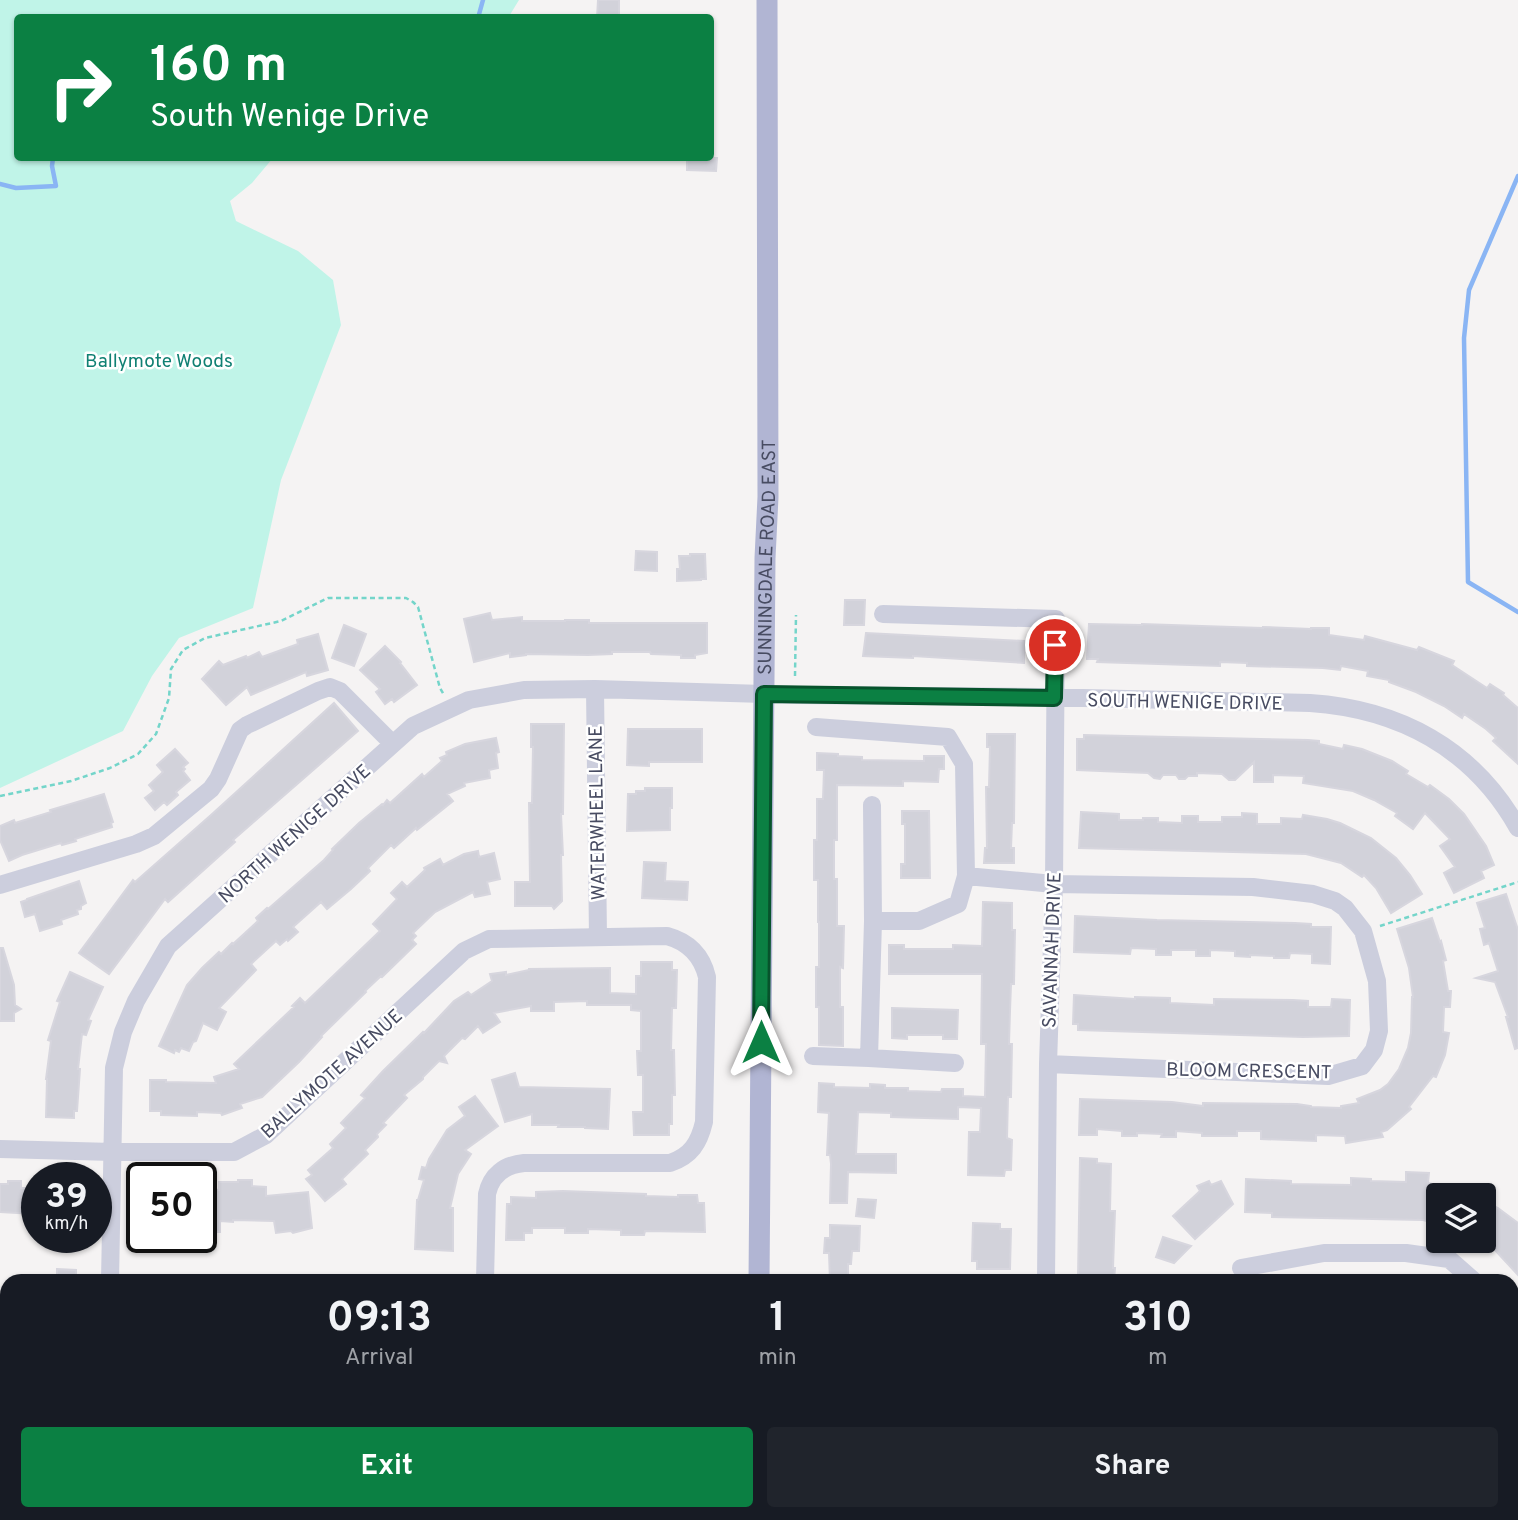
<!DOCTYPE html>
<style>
:root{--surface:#171b24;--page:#20242c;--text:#f1f3f6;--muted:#9ea1a6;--accent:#0b8043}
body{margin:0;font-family:Overpass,sans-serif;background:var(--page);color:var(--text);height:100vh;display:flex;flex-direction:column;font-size:26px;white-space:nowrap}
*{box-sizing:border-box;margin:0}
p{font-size:23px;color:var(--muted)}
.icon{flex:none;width:38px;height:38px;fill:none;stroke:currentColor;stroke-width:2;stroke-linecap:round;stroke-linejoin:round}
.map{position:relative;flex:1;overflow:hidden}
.sheet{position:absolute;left:0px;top:1274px;width:1519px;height:247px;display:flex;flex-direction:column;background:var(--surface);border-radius:21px 21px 0 0;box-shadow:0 2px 5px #0004}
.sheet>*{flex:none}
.banner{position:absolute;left:14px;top:14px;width:700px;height:147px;border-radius:7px;box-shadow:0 2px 5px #0004;background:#0b8043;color:#fff;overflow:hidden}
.controls{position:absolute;left:1426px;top:1183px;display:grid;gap:14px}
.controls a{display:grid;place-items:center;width:70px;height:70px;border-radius:7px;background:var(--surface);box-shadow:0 2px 5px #0004;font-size:35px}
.speed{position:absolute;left:21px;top:1162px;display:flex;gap:14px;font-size:35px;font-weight:700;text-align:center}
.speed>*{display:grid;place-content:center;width:91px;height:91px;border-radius:50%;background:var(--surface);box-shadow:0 2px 5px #0004;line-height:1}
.speed small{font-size:18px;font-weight:400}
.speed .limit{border:4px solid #111;border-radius:10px;background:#fff;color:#111}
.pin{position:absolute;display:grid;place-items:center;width:60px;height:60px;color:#fff;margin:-30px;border:4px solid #fff;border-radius:50%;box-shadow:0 2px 7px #0007}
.me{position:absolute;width:77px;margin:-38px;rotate:0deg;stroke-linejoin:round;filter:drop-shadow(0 0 5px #0008)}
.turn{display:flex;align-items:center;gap:24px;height:147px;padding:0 21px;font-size:32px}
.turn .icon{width:91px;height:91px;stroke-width:2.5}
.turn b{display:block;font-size:49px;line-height:60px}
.eta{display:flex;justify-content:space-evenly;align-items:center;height:119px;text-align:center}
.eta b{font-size:42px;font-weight:700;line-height:49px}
.button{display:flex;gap:14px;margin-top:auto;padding:14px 21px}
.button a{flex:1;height:80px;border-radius:7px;background:var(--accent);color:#fff;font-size:28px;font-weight:700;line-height:80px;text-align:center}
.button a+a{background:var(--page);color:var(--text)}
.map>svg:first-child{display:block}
.green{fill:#c0f4e8}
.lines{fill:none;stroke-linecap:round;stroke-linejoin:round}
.stream{stroke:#8ab5f4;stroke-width:4.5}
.building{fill:#d2d2da;stroke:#d7d6de;stroke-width:2}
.path{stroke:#74d5ca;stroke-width:2.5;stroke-dasharray:5 3.5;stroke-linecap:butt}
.minor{stroke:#cccedd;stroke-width:18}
.major{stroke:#b1b5d3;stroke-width:21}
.route-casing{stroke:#07532c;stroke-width:18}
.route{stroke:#0b8043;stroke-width:12}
.labels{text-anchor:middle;stroke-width:5;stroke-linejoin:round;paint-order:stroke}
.park-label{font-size:19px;fill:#108073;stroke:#fff}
.street-label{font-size:19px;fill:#484c62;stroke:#fff}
</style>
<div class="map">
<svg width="1518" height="1520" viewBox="0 0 1518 1520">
<rect width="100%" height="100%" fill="#f5f3f3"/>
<path class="green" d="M0,0H519L508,18H18V158H273L252,183L230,201L236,221L298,251L333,280L341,325L281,480L253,608L179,638L152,676L123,731L0,788Z"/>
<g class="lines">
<path class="stream" d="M478,18L483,0
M1518,176L1469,290L1464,338L1468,582L1518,612
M0,184L16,188L56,186L52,166L53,158"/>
</g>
<path class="building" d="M598,0H619V18H597Z
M687,158H717L716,171L687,170Z
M636,551L657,552V571L635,570Z
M690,554H705L706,579H701V580L677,581V569H680L679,556H690Z
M845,600H865L864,625H844Z
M490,613L492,620L522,617V621H565V620H589V623H707V653L695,655V658H681V655L651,654L650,652H612V654L588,655L526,654V655L510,657V653L474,662L464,619Z
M1089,624L1142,625V624L1263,628V627L1311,629V628H1329V635L1364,640L1365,636L1417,650L1419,647L1454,661L1452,665L1487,688L1490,684L1504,693L1503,695L1518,708V764L1493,741L1496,738L1486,729L1464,714L1462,718L1444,706L1416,692L1389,682V680L1367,676L1368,671L1341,666L1340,670L1323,668L1247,666V663L1220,662V666L1097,662L1098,659H1087Z
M344,625L366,634L354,666L332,658Z
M866,633L1024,641V663L913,656V658L863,656Z
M318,634L328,670L307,676L306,672L251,695L247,687L226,705L202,679L219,661L223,665L246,656L247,658L259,652L262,657L298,644L297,640Z
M385,646L401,662L400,663L417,685L394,702L392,699L385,704L376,692L380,689L360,670Z
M334,703L358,731L233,840L235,842L168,902L165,899L109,974L79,953L133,880L135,882L211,815Z
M531,724H564L563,814H561L563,855H561L562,901L554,909L552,906H515V882H530L529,803H532L533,747H531Z
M628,729H702V762H649V766L627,765Z
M987,734H1015L1014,823H1012L1011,848H1014V863H984L985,848H987L986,787H989L990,747H987Z
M1084,735L1308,740L1319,741V744L1343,749L1344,745L1362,749L1392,761L1408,771L1406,774L1428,787L1430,785L1449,799L1464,814L1486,846L1494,865L1481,871L1484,878L1454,893L1444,873L1455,867L1440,846L1450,839L1425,813L1413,829L1395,816L1397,813L1374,800L1353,791L1303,783L1304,776L1273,775V782H1254V762L1235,780H1229L1222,774L1197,773V776H1188L1185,779H1179L1176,775H1163L1160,779L1154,778L1148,773L1077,770V739H1084Z
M496,738L499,752L496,753L498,768L489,770L490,778L464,783L465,786L447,794L453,801L417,830L416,828L394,848L391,845L368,868L370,871L351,889L327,909L321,902L293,927L298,932L288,941L287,939L280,945L276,941L251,964L256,970L219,1008L226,1012L217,1030L203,1023L196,1041L193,1042L189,1051L181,1048L179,1052L175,1050L174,1053L159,1046L187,985L202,968L219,952L221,954L232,943L233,944L258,921L256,918L267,908L268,909L324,860L333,850L332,849L359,823L382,804L383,805L387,800L390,803L422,774L424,777L442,761L440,758L447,755L446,752L465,744Z
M175,749L188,763L183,767L185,769L183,771L190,780L176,792L178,795L167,805L164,802L155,810L145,798L154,791L149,785L163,772L157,765Z
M817,753L838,754V756L862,757V760L924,761V756H944V769H939L938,782L903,781V786L837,785V840H834V879H837V926H844L843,968L840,967V1007H843V1046L819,1045V1007H816V967H819V922H818V880H814V840H817V799H823L824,770H817Z
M645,788H672V808H670V830L627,831L628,794H636V791H645Z
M104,794L113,822L111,823L112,827L75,839L76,841L62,845L61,843L22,855L9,861L0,840V826L14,820L15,823L51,812L50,810Z
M902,811H929L930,878H901V864H905V824H902Z
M1081,812L1119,814V820H1143V818H1158V822L1182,823V816H1198V822H1222V817H1242V813L1257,814V824H1281V818L1302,819L1303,815L1327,819L1340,823L1371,838L1396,858L1410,875L1422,894L1391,913L1376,888L1364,875L1362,877L1341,863L1306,854L1079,848Z
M478,851L479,857L494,853L500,879L487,882L490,894L475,897L473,892L435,912L413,933L416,936L412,940L416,944L382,977L381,976L365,991L366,992L321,1036L322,1037L299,1062L262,1097L240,1104L242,1108L222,1115L221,1113L197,1112V1116L161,1115V1111H150V1080H166V1082L216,1083L214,1077L239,1069L234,1064L294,1007L292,1006L300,998L305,1003L380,931L373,924L397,899L391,893L402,882L407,887L425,870L424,868L440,859L443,865L464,854Z
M644,862L666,863L665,881L688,882L687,900L642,898Z
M79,881L86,903L81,906V909L77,910L78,914L61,920L62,924L40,931L35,914L25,917L21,902L27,900V899Z
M1506,894L1518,930V1048L1515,1049L1506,1017H1508L1495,982L1476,978L1498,971L1489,943L1484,945L1480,929L1485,928L1477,903Z
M983,902L1012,903V930H1015L1014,984H1011L1010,1011L1009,1044H1012L1011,1097H1008L1007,1138L1012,1140L1011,1170H1005L1004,1176L968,1175L969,1132H980L981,1108L958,1107V1119L891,1117V1113L858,1112L856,1154H896V1173L848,1172L847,1203H830L831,1164L830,1155H827L829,1113L818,1112L819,1083L834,1084V1087L870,1088V1084L885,1085V1088H908V1091L941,1092L942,1089H963V1096L985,1097L986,1044H981L982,974H889V945H904V949H953V945L982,946Z
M1075,916L1157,920L1295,923L1311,924V927H1331L1330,964L1312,963V954L1290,953L1289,958H1274V956L1250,955V957L1235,956V951L1210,950V956H1196V950H1171V955H1156V949L1131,948L1130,954L1074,952Z
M1432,918L1440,942L1441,941L1446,960L1443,961L1448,991H1451L1450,1007H1444L1443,1032L1449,1033L1445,1055L1436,1077L1433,1076L1409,1107L1411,1109L1387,1130L1381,1132L1383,1137L1346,1143L1345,1136L1316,1135V1141L1261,1139V1131H1237V1136H1202V1133L1176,1131V1137H1161L1162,1134L1137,1133V1136H1122V1131L1097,1129V1135H1079L1080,1099L1172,1102L1203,1106V1103L1297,1104L1311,1106V1107L1341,1108V1106L1359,1103L1357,1099L1380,1090L1388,1084L1399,1069L1408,1048L1411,1033L1412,997H1413L1409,968L1397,929Z
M0,948H3L14,985L15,1005L21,1009L14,1013V1021H0Z
M641,962H672V970H677L676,1008H672L671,1050H674L675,1095H672V1124H669V1135H634L633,1112H643V1075H638L637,1051H641V1011L631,1010V1005H587V1001L554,1002V1011H531V1006L494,1013L500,1022L483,1033L478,1026L465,1039L462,1038L444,1056L447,1063L439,1061L423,1077V1079L404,1095L407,1098L383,1123L386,1125L377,1134L378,1137L365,1150L368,1154L342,1179L346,1184L325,1201L306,1179L312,1175L308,1170L333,1148L330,1144L346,1128L341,1123L365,1098L361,1095L383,1071L423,1032L424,1033L454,1001L468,992L471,995L492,981L490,974L506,972V975L529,970V969L610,968V993L636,994V976H641Z
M70,972L103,987L88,1020L91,1021L86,1035L82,1034L78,1069H80L77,1111H74V1118L46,1117L47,1079H46L51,1041L48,1040L60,1002L57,1001Z
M1074,995L1135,999V997L1170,998V1003L1214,1005V999L1293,1000L1308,1001V1007H1331L1332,999L1350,1000L1349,1036L1303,1037L1078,1030V1024H1073Z
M892,1008L958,1010L957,1039H943V1035H907V1039L892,1038Z
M515,1073L519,1087L610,1089L608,1129L585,1128V1127H558L559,1125H532V1114L505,1122L492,1080Z
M475,1096L498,1126L465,1150L471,1154L458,1174L450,1208H453V1251L415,1249L417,1200H418L424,1180L419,1179L422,1167L426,1168L429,1159L447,1130L465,1116L459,1107Z
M1080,1158L1097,1159V1163L1111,1164L1110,1211H1115L1113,1268H1115L1114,1281H1083V1278H1078Z
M1406,1172L1429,1173L1428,1183L1462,1191L1461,1195H1438V1224L1423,1220L1272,1217V1213L1245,1212L1246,1179L1291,1181V1184L1351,1185V1178L1371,1179V1181L1406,1182Z
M238,1180H252V1186L266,1187V1196L308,1192L312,1228L293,1233L291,1231L276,1233L274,1221L233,1220V1222L220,1221V1232H204L205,1192H211V1189L219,1190V1182H238Z
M8,1181H21V1188H34L33,1214L0,1212V1184H8Z
M1209,1181L1211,1185L1221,1181L1233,1204L1195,1239L1173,1216L1200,1191L1197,1186Z
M563,1191L646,1194V1196L678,1197V1195H697L698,1203H704L705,1232L645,1231L644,1235H621V1230L588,1229V1233H565V1228H532V1233H524V1240H506L507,1204H511V1197L536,1198V1192Z
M858,1199L876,1200L874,1218L856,1216Z
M1484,1201L1498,1208L1518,1223V1275L1494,1249L1484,1242Z
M973,1223L1000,1224V1229H1011L1010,1269H977V1261H972Z
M830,1225L860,1226L859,1251H852L851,1264H848V1281H830L829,1253H824L825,1238H830Z
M1163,1237L1191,1246L1174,1263L1156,1257Z
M57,1269L76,1270V1281H57Z"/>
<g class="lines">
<path class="path" d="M795,676L796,615
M0,796L71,781L110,768L138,754L156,734L169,698L171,669L183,650L205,638L281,621L328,598H406L413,602L418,607L440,688L444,695
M1380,926L1518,882"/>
<path class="minor" d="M883,614L1056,619L1054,884L1048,1064L1046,1281
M595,689L598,937
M816,727L948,737L964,764L966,876L1054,884L1253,887L1313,894L1335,901L1345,908L1363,931L1377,981L1379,1031L1374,1050L1362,1066L1328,1076L1048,1064
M872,805L873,921
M0,885L136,844L154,836L211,789L218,779L240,730L247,725L318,691L330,687L340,691L393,744
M813,1056L869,1058
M955,1063L869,1058L873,921H919L958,904L966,876
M0,1149L113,1152H234L266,1135L464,951L489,939L667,936C689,942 702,956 707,977L704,1122C699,1143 691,1156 670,1163H524C504,1165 491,1175 487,1194L485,1281
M1241,1268L1324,1253H1406L1449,1259L1474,1281
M110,1281L114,1068L123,1032L136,1001L168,946L413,726L469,700L524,690L595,689L797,695L1039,697L1310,703C1399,709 1473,748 1518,828
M1512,1328L1518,1337
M0,1350H7
M486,1514V1520
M1412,1514L1416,1520
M107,1520V1514
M1044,1520V1514"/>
<g class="major">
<path id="s1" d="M759,1281L765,558L768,497L767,0"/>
<path d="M758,1520V1514"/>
</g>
</g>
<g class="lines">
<defs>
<path id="route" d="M761,1042L764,694L1054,698L1055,645"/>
</defs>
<use href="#route" class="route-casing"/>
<use href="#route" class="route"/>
</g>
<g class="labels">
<g class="park-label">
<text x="159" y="367">Ballymote Woods</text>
</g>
<g class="street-label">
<text dy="7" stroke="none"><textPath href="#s1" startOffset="724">SUNNINGDALE ROAD EAST</textPath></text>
<text transform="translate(1185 701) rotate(1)" y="7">SOUTH WENIGE DRIVE</text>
<text transform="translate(596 813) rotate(-91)" y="7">WATERWHEEL LANE</text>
<text transform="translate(294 833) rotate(-42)" y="7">NORTH WENIGE DRIVE</text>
<text transform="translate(1051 950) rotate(-88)" y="7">SAVANNAH DRIVE</text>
<text transform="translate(1249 1070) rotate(1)" y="7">BLOOM CRESCENT</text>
<text transform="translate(331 1073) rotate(-42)" y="7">BALLYMOTE AVENUE</text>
</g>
</g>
</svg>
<div class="controls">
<a><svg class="icon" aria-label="layers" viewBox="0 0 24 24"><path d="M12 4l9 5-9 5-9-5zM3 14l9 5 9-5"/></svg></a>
</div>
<div class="speed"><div>39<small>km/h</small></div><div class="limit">50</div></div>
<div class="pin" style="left:1055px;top:645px;background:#d93025"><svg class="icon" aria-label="arrive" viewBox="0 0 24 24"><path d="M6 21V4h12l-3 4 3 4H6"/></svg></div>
<svg class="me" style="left:761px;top:1042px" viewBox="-20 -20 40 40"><path d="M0-17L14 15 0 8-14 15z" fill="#0b8043" stroke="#fff" stroke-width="4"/></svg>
<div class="banner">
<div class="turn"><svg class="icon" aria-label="right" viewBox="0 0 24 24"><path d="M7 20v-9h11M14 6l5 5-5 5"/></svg><div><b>160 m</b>South Wenige Drive</div></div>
</div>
<section class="sheet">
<div class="eta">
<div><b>09:13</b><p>Arrival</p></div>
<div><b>1</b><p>min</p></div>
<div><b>310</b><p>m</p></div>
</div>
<div class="button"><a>Exit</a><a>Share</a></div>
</section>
</div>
